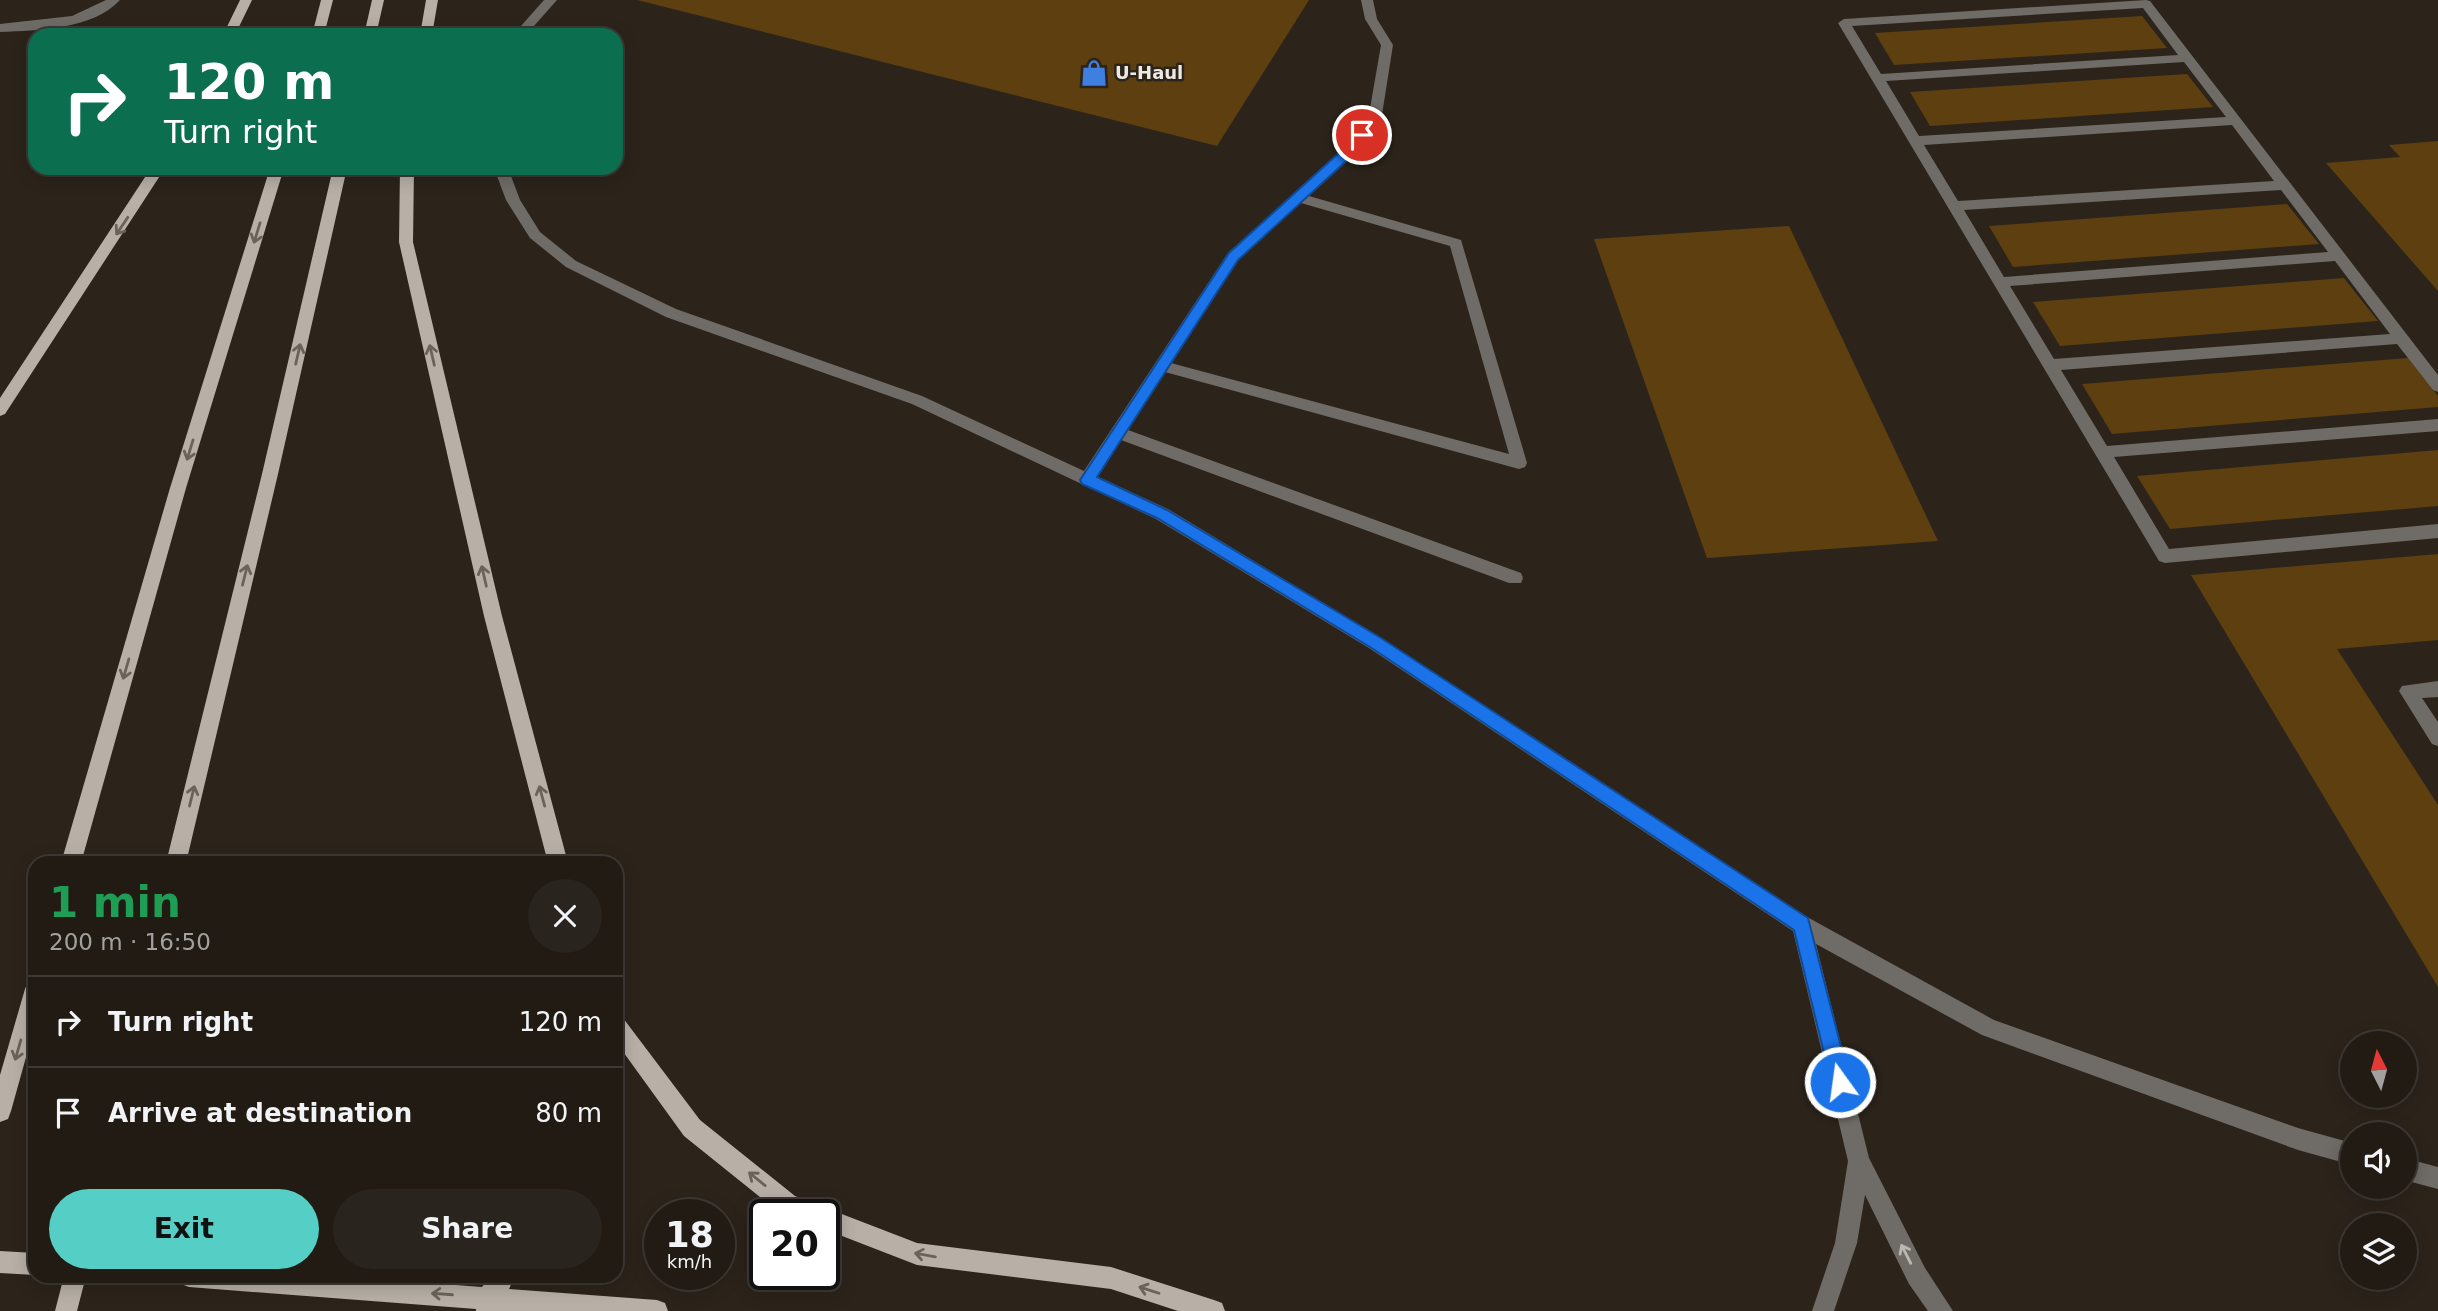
<!DOCTYPE html>
<meta charset="utf-8">
<style>
:root{--surface:#211b14;--page:#29241d;--text:#f1f3f6;--muted:#a2a1a0;--line:#3e3934;--accent:#55cec5}
body{margin:0;font-family:"DejaVu Sans",sans-serif;background:var(--page);color:var(--text);height:100vh;display:flex;flex-direction:column;font-size:26px;white-space:nowrap}
*{box-sizing:border-box;margin:0}
p{font-size:23px;color:var(--muted)}
.icon{flex:none;width:38px;height:38px;fill:none;stroke:currentColor;stroke-width:2;stroke-linecap:round;stroke-linejoin:round}
.map{position:relative;flex:1;overflow:hidden}
.panel{position:absolute;left:28px;top:856px;width:595px;height:427px;display:flex;flex-direction:column;background:var(--surface);border-radius:21px;box-shadow:0 4px 18px #0003,0 0 0 2px var(--line)}
.panel>*{flex:none}
.hud{position:absolute;left:28px;top:28px;width:595px;height:147px;border-radius:21px;box-shadow:0 4px 18px #0003,0 0 0 2px var(--line);background:#0b6e4f;color:#fff;overflow:hidden}
.needle{width:46px;rotate:354deg}
.buttons{position:absolute;left:2340px;top:1031px;display:grid;gap:14px}
.buttons a{display:grid;place-items:center;width:77px;height:77px;border-radius:50%;background:var(--surface);box-shadow:0 4px 18px #0003,0 0 0 2px var(--line);font-size:35px}
.speed{position:absolute;left:644px;top:1199px;display:flex;gap:14px;font-size:35px;font-weight:700;text-align:center}
.speed>*{display:grid;place-content:center;width:91px;height:91px;border-radius:50%;background:var(--surface);box-shadow:0 4px 18px #0003,0 0 0 2px var(--line);line-height:1}
.speed small{font-size:18px;font-weight:400}
.speed .limit{border:4px solid #111;border-radius:10px;background:#fff;color:#111}
.pin{position:absolute;display:grid;place-items:center;width:60px;height:60px;color:#fff;margin:-30px;border:4px solid #fff;border-radius:50%;box-shadow:0 2px 7px #0007}
.me{position:absolute;width:77px;margin:-38px;rotate:346deg;stroke-linejoin:round;filter:drop-shadow(0 0 5px #0008)}
.turn{display:flex;align-items:center;gap:24px;height:147px;padding:0 21px;font-size:32px}
.turn .icon{width:91px;height:91px;stroke-width:2.5}
.turn b{display:block;font-size:49px;line-height:60px}
.round{display:grid;place-items:center;flex:none;width:74px;height:74px;border-radius:37px;background:var(--page)}
.summary{display:flex;align-items:center;justify-content:space-between;height:119px;padding:0 21px}
h1{font-size:42px;font-weight:700;line-height:52px;color:#1e9e55}
.button{display:flex;gap:14px;margin-top:auto;padding:14px 21px}
.button a{flex:1;height:80px;border-radius:42px;background:var(--accent);color:#111;font-size:28px;font-weight:700;line-height:80px;text-align:center}
.button a+a{background:var(--page);color:var(--text)}
ul{padding:0;list-style:none}
li{display:flex;align-items:center;gap:21px;height:91px;padding:0 21px;border-top:2px solid var(--line)}
li div{flex:1}
li b{display:block;font-size:26px}
li em{font-style:normal}
.map>svg:first-child{display:block}
.building{fill:#5d3f10}
.lines{fill:none;stroke-linecap:round;stroke-linejoin:round}
.service{fill:#6f6b66;fill-rule:evenodd}
.primary{fill:#b8b0a7;fill-rule:evenodd}
.oneway{stroke:#6b635a}
.oneway2{stroke:#bbb7b1}
.route{fill:#1a73e8;stroke:#114b97;stroke-width:2}
.labels{text-anchor:middle;stroke-width:5;stroke-linejoin:round;paint-order:stroke}
.far-poi-label{font-size:18px;font-weight:bold;fill:#eee9e3;stroke:#2c241b;text-anchor:start}
</style>
<div class="map">
<svg width="2438" height="1311" viewBox="0 0 2438 1311">
<rect width="100%" height="100%" fill="#2c241b"/>
<path class="building" d="M637,0H1309L1217,146Z
M2142,16L2167,48L1894,65L1875,33Z
M2187,74L2213,107L1930,126L1910,92Z
M2438,141V291L2326,163L2400,157L2389,145Z
M2287,204L2319,244L2013,267L1989,226Z
M1789,226L1938,541L1707,558L1594,239Z
M2344,278L2378,321L2060,346L2033,302Z
M2408,358L2438,396V407L2112,434L2082,384Z
M2438,450V506L2170,529L2137,476Z
M2438,554V640L2337,649L2438,805V987L2191,575Z"/>
<g class="lines">
<path class="service" d="M106,0H120C92,30 38,30 0,32V24L72,16Z
M544,0H557L526,35H513Z
M1361,0H1373L1377,19L1393,45L1381,121L1356,153L1309,196L1461,240L1527,463L1525,467L1519,469L1165,372L1128,430L1521,573L1523,578L1521,583H1509L1121,440L1098,477L1168,509L1381,638L1809,918L1994,1020L2298,1128L2352,1143V1165L2298,1150L1982,1035L1816,944L1869,1158L1925,1268L1953,1311H1928L1909,1284L1865,1195L1857,1243L1834,1311H1812L1835,1243L1848,1161L1793,931L1369,648L1156,519L912,404L666,317L566,267L530,238L506,200L494,168H508L520,200L540,232L576,261L676,309L922,396L1084,471L1228,253L1346,147L1368,120L1381,45L1365,19ZM1301,203L1450,246L1509,454L1171,363L1238,259Z
M2146,0L2150,1L2438,375V392L2433,390L2397,344L2061,370L2107,446L2438,419V431L2114,457L2169,549L2438,524V538L2165,563L2159,561L1838,23L1844,19ZM2143,8L2178,55L1881,74L1852,26ZM2184,62L2226,117L1919,136L1886,81ZM2232,125L2274,181L1958,201L1924,145ZM2281,190L2328,252L2004,277L1964,210ZM2335,261L2390,334L2054,359L2010,286Z
M2438,681V697L2422,698L2438,722V746L2432,744L2399,691L2402,686Z
M2404,1158L2438,1167V1189L2404,1180Z"/>
<path class="primary" d="M240,0H252L235,35H223Z
M321,0H333L324,35H312Z
M372,0H384L376,35H364Z
M426,0H438L432,35H420Z
M151,168H165L5,414L0,416V398Z
M270,168H284L186,488L81,863H61L170,488Z
M333,168H347L278,474L186,863H166L262,474Z
M400,168H414L413,242L502,616L568,863H548L484,616L399,242Z
M35,979V1025L11,1111L8,1119L0,1122V1075L25,989L28,982Z
M616,1015L623,1018L700,1120L795,1196L917,1243L1111,1267L1214,1300L1222,1303L1225,1311H1178L1111,1289L917,1265L824,1229V1214L780,1213L684,1136L616,1042Z
M0,1251L35,1253V1275L0,1273Z
M64,1276H86L77,1311H55Z
M178,1276H337L482,1287L490,1276H515L509,1289L657,1300L665,1303L668,1311H476V1309L189,1287L181,1284Z"/>
</g>
<defs><path id="oneway-shaft" d="M-6 0H5M1.5-3L5.5 0L1.5 3" fill="none" stroke-width="1.6" stroke-linecap="round" stroke-linejoin="round" transform="scale(1.75)"/></defs>
<g class="oneway">
<use href="#oneway-shaft" transform="translate(122 226) rotate(124)"/>
<use href="#oneway-shaft" transform="translate(257 233) rotate(107)"/>
<use href="#oneway-shaft" transform="translate(298 354) rotate(-77)"/>
<use href="#oneway-shaft" transform="translate(432 355) rotate(-103)"/>
<use href="#oneway-shaft" transform="translate(190 450) rotate(107)"/>
<use href="#oneway-shaft" transform="translate(245 575) rotate(-76)"/>
<use href="#oneway-shaft" transform="translate(484 576) rotate(-103)"/>
<use href="#oneway-shaft" transform="translate(126 669) rotate(106)"/>
<use href="#oneway-shaft" transform="translate(192 796) rotate(-76)"/>
<use href="#oneway-shaft" transform="translate(542 796) rotate(-105)"/>
<use href="#oneway-shaft" transform="translate(18 1050) rotate(106)"/>
<use href="#oneway-shaft" transform="translate(757 1179) rotate(-141)"/>
<use href="#oneway-shaft" transform="translate(925 1255) rotate(-170)"/>
<use href="#oneway-shaft" transform="translate(1149 1290) rotate(-162)"/>
<use href="#oneway-shaft" transform="translate(442 1294) rotate(-176)"/>
</g>
<use class="oneway2" href="#oneway-shaft" transform="translate(1906 1254) rotate(-117)"/>
<path class="route" d="M1362,132L1368,135L1355,153L1238,260L1097,477L1167,510L1381,638L1808,918L1850,1082L1847,1089L1840,1092L1833,1089L1831,1082L1794,930L1370,647L1157,518L1082,484L1080,480L1229,253Z"/>
<defs>
<symbol id="shop-bare" viewBox="-9 -9 18 18"><path d="M-5-2.5h2.3a2.7 3.5 0 0 1 5.4 0H5L5.5 6h-11ZM-1.5-2.5h3a1.5 2.3 0 0 0-3 0Z" fill="#3f7fe0" stroke="#2c241b" stroke-width="2.5" paint-order="stroke"/></symbol>
</defs>
<g fill-rule="evenodd">
<use href="#shop-bare" x="1075" y="54" width="38" height="38"/>
</g>
<g class="labels">
<g class="far-poi-label">
<text x="1115" y="79">U-Haul</text>
</g>
</g>
</svg>
<div class="buttons">
<a><svg class="needle" viewBox="-14 -14 28 28"><path d="M0-13l5 13h-10z" fill="#e53935"/><path d="M0 13l5-13h-10z" fill="#a2a1a0"/></svg></a>
<a><svg class="icon" aria-label="sound" viewBox="0 0 24 24"><path d="M4 9h4l5-4v14l-5-4H4zM17 9q2 3 0 6"/></svg></a>
<a><svg class="icon" aria-label="layers" viewBox="0 0 24 24"><path d="M12 4l9 5-9 5-9-5zM3 14l9 5 9-5"/></svg></a>
</div>
<div class="speed"><div>18<small>km/h</small></div><div class="limit">20</div></div>
<div class="pin" style="left:1362px;top:135px;background:#d93025"><svg class="icon" aria-label="arrive" viewBox="0 0 24 24"><path d="M6 21V4h12l-3 4 3 4H6"/></svg></div>
<svg class="me" style="left:1840px;top:1082px" viewBox="-20 -20 40 40"><circle r="17" fill="#1a73e8" stroke="#fff" stroke-width="3"/><path d="M0-11L8 9 0 5-8 9z" fill="#fff"/></svg>
<div class="hud">
<div class="turn"><svg class="icon" aria-label="right" viewBox="0 0 24 24"><path d="M7 20v-9h11M14 6l5 5-5 5"/></svg><div><b>120 m</b>Turn right</div></div>
</div>
<section class="panel">
<div class="summary"><div><h1>1 min</h1><p>200 m · 16:50</p></div><a class="round"><svg class="icon" aria-label="close" viewBox="0 0 24 24"><path d="M6 6l12 12M18 6L6 18"/></svg></a></div>
<ul>
<li><svg class="icon" aria-label="right" viewBox="0 0 24 24"><path d="M7 20v-9h11M14 6l5 5-5 5"/></svg><div><b>Turn right</b></div><em>120 m</em></li>
<li><svg class="icon" aria-label="arrive" viewBox="0 0 24 24"><path d="M6 21V4h12l-3 4 3 4H6"/></svg><div><b>Arrive at destination</b></div><em>80 m</em></li>
</ul>
<div class="button"><a>Exit</a><a>Share</a></div>
</section>
</div>
